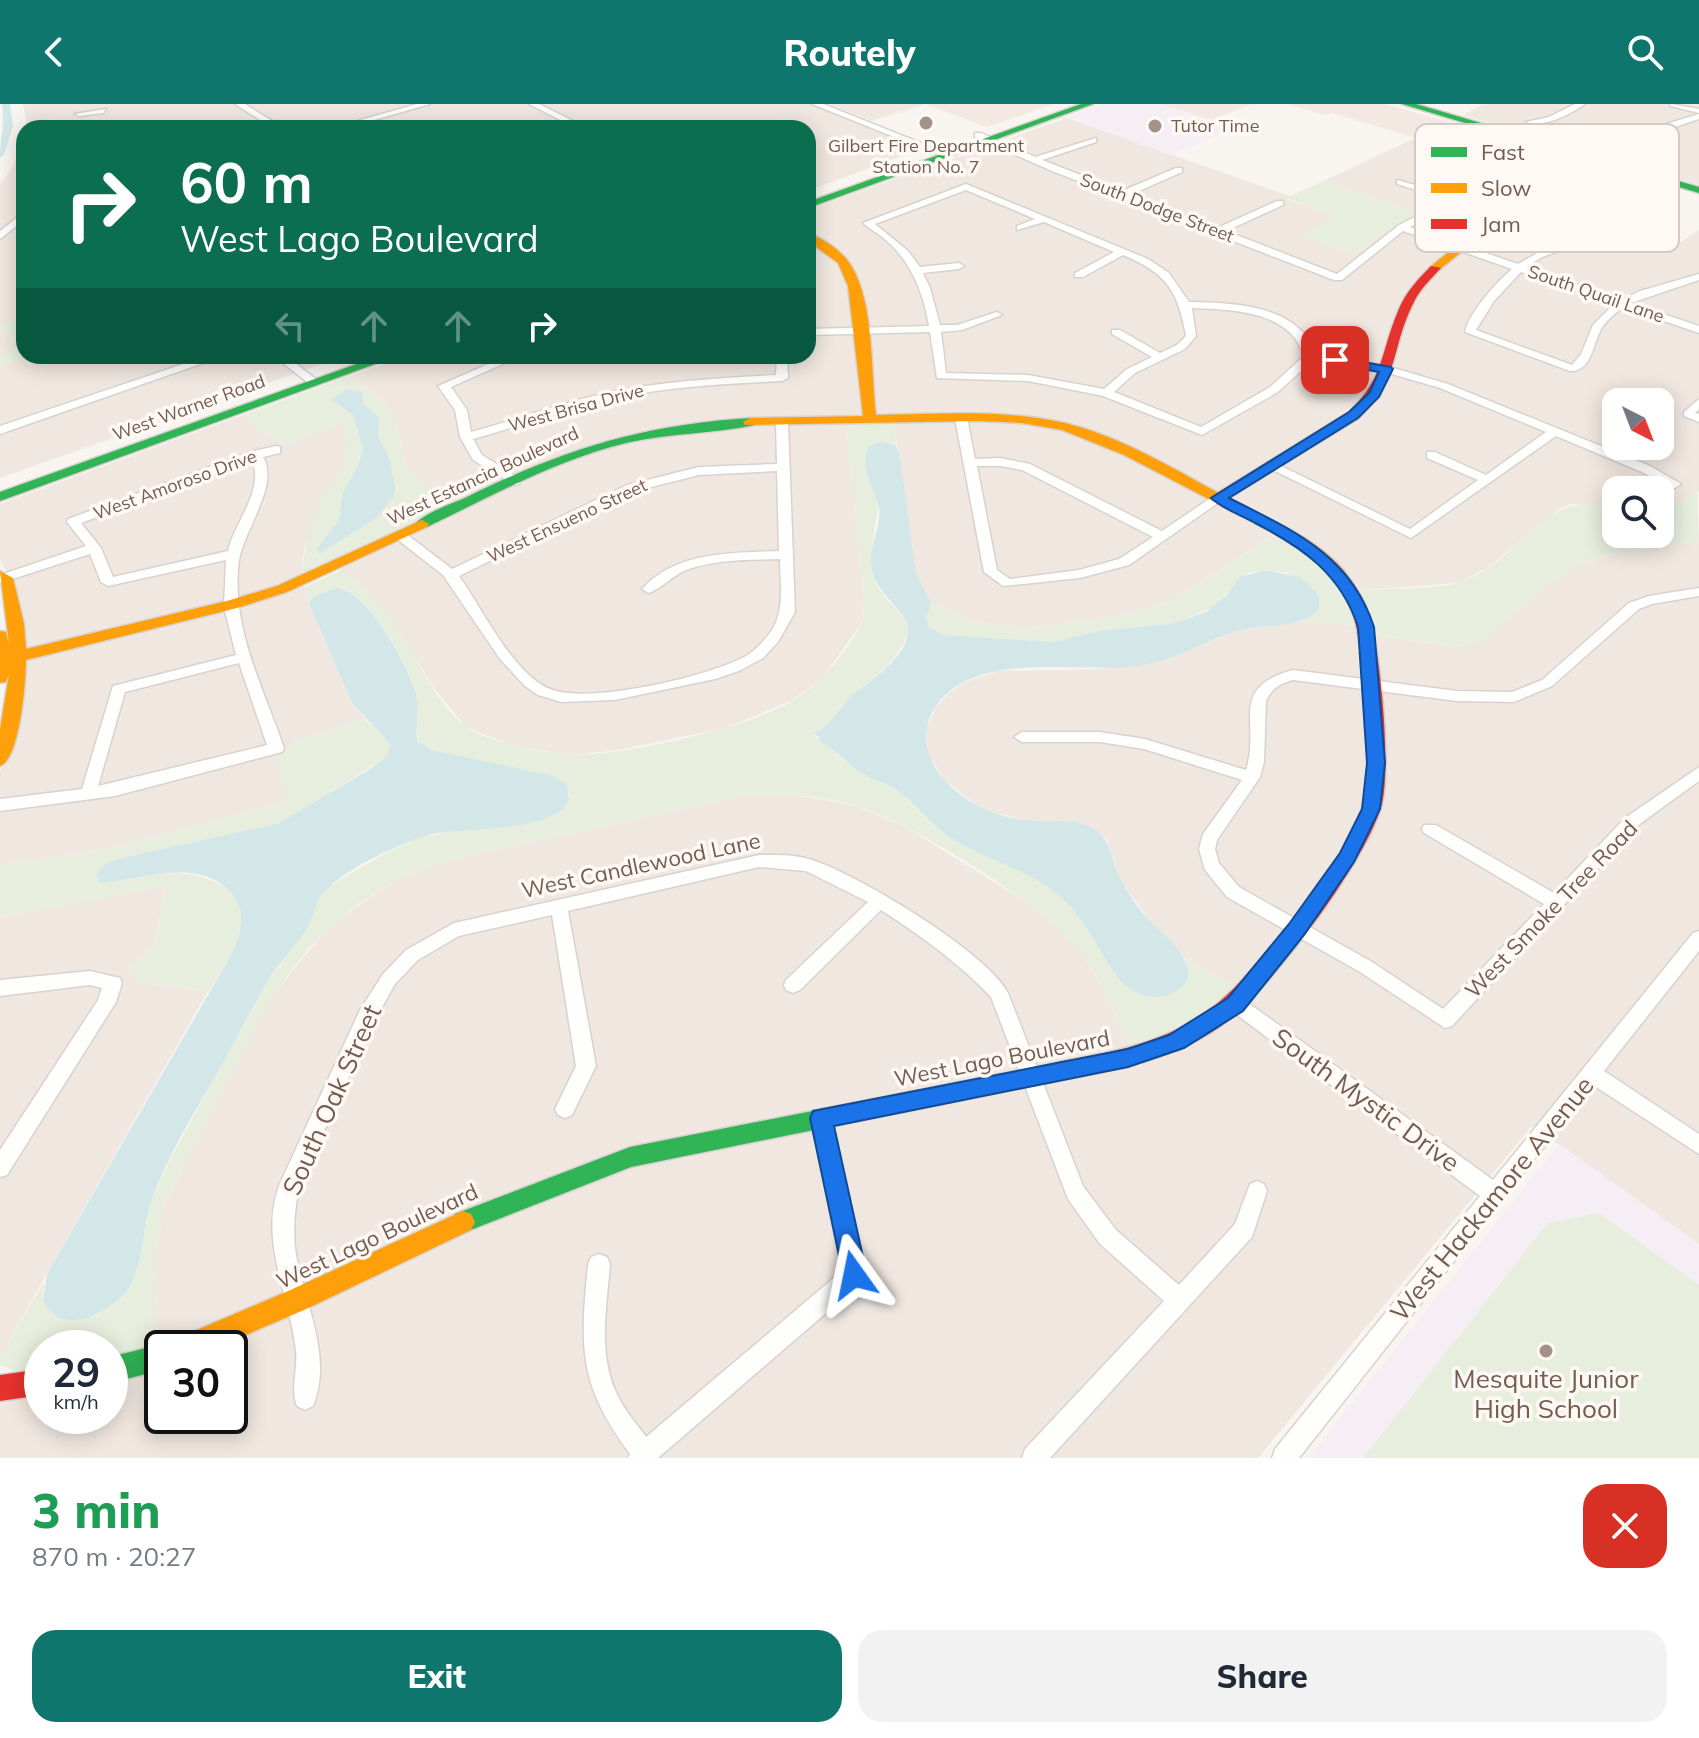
<!DOCTYPE html>
<meta charset="utf-8">
<style>
:root{--surface:#fff;--page:#f2f2f3;--text:#1f2937;--muted:#747a83;--accent:#0f766e}
body{margin:0;font-family:Mulish,sans-serif;background:var(--page);color:var(--text);height:100vh;display:flex;flex-direction:column;font-size:30px;white-space:nowrap}
*{box-sizing:border-box;margin:0}
p{font-size:26px;color:var(--muted)}
.icon{flex:none;width:44px;height:44px;fill:none;stroke:currentColor;stroke-width:2;stroke-linecap:round;stroke-linejoin:round}
.map{position:relative;height:1354px;overflow:hidden}
.panel{display:flex;flex-direction:column;background:var(--surface);flex:1}
.panel>*{flex:none}
.hud{position:absolute;left:16px;top:16px;width:800px;height:244px;border-radius:24px;box-shadow:0 4px 20px #0003;background:#0b6e4f;color:#fff;overflow:hidden}
.needle{width:52px;rotate:138deg}
.fabs{position:absolute;left:1602px;top:284px;display:grid;gap:16px}
.fabs a{display:grid;place-items:center;width:72px;height:72px;border-radius:16px;background:var(--surface);box-shadow:0 4px 20px #0003;font-size:40px}
.speed{position:absolute;left:24px;top:1226px;display:flex;gap:16px;font-size:40px;font-weight:700;text-align:center}
.speed>*{display:grid;place-content:center;width:104px;height:104px;border-radius:50%;background:var(--surface);box-shadow:0 4px 20px #0003;line-height:1}
.speed small{font-size:20px;font-weight:400}
.speed .limit{border:4px solid #111;border-radius:12px;background:#fff;color:#111}
.pin{position:absolute;display:grid;place-items:center;width:68px;height:68px;color:#fff;margin:-34px;border-radius:16px;box-shadow:0 4px 12px #0006}
.me{position:absolute;width:88px;margin:-44px;rotate:348deg;stroke-linejoin:round;filter:drop-shadow(0 0 6px #0008)}
.turn{display:flex;align-items:center;gap:28px;height:168px;padding:0 32px;font-size:36px}
.turn .icon{width:104px;height:104px;stroke-width:2.5}
.turn b{display:block;font-size:56px;line-height:68px}
.lanes{display:flex;align-items:center;height:76px;padding:0 32px;background:#0003;justify-content:center;gap:40px;direction:ltr}
.lanes .off{opacity:.35}
.round{display:grid;place-items:center;flex:none;width:84px;height:84px;border-radius:24px;background:var(--page)}
.summary{display:flex;align-items:center;justify-content:space-between;height:136px;padding:0 32px}
h1{font-size:48px;font-weight:800;line-height:60px;color:#1e9e55}
.primary-button{display:flex;gap:16px;margin-top:auto;padding:16px 32px}
.primary-button a{flex:1;height:92px;border-radius:24px;background:var(--accent);color:#fff;font-size:32px;font-weight:800;line-height:92px;text-align:center}
.primary-button a+a{background:var(--page);color:var(--text)}
header{display:flex;justify-content:space-between;align-items:center;height:104px;padding:0 32px;background:var(--accent);color:#fff;font-size:36px;font-weight:800}
.map>svg:first-child{display:block}
.residential{fill:#f0e7e0;fill-rule:evenodd}
.commercial{fill:#f4e8e3}
.education{fill:#f5eff5}
.green{fill:#e7eedd}
.water{fill:#d3e7e8}
.lines{fill:none;stroke-linecap:round;stroke-linejoin:round}
.canal{fill:#d3e7e8;fill-rule:evenodd}
.street-casing{stroke:#d8d2cf;stroke-width:3}
.fast-casing{stroke:#d8d2cd;stroke-width:3}
.slow-casing{stroke:#d8d2cd;stroke-width:3}
.jam-casing{stroke:#d8d2cd;stroke-width:3}
.street{fill:#fefefd;fill-rule:evenodd}
.fast{fill:#30b455;fill-rule:evenodd}
.slow{fill:#ff9f0a;fill-rule:evenodd}
.jam{fill:#e5322d;fill-rule:evenodd}
.route{fill:#1a73e8;stroke:#114b97;stroke-width:2}
.poi-dot{fill:#a3928a;stroke:#fef9f4;stroke-width:3}
.labels{text-anchor:middle;stroke-width:7;stroke-linejoin:round;paint-order:stroke}
.far-poi-label{font-size:18px;fill:#755c52;stroke:#fef9f4;text-anchor:start}
.far-street-label{font-size:18px;fill:#755c52;stroke:#fef9f4}
.street-label{font-size:22px;fill:#755c52;stroke:#fef9f4}
.near-street-label{font-size:26px;fill:#755c52;stroke:#fef9f4}
.near-poi-label{font-size:26px;fill:#755c52;stroke:#fef9f4}
.key{fill:#fef9f4;stroke:#d5cac3;stroke-width:2}
.key-label{font-size:22px;fill:#755c52}
</style>
<header><svg class="icon" aria-label="back" viewBox="0 0 24 24"><path d="M15 5l-7 7 7 7"/></svg>Routely<svg class="icon" aria-label="search" viewBox="0 0 24 24"><circle cx="10" cy="10" r="6"/><path d="M15 15l6 6"/></svg></header>
<div class="map">
<svg width="1699" height="1354" viewBox="0 0 1699 1354">
<rect width="100%" height="100%" fill="#f8f5f1"/>
<path class="residential" d="M23,0H233L273,24H27Z
M245,0H813L923,44L808,87V24H285Z
M828,0H925L872,17Z
M1483,0H1699V81L1463,11Z
M1067,14L1290,92L1287,95L1337,113L1301,131L1354,151L1375,134L1418,109L1324,77L1449,18L1591,59L1597,64L1529,102L1667,147L1699,126V387L1660,411V386H1616V402L1570,400L1557,407L1487,464L1458,479L1360,486L1348,470L1287,423L1171,497L1125,511L1026,525L971,517L931,499L916,469L894,319L846,320L864,495L863,517L823,573L793,596L725,624L618,646L571,651L513,642L466,623L436,587L384,504L371,489L332,459L451,402L408,367L393,311L380,295L350,272L407,252H808V106ZM1616,298H1660V342H1616Z
M24,37V252H344L0,374V80L13,62Z
M243,311L274,337L287,341L342,319L346,333V358L315,409L304,445L301,471L309,499L352,599L365,615L294,638L284,650L286,694L282,699L118,743L0,761V667L6,653L16,486L0,456V400Z
M1699,437V1140L1532,1022L1258,1354H0V1275L42,1277V1312H110V1266L158,1254L154,1157L165,1099L271,893L331,820L397,775L439,759L474,751L742,692L782,690L833,697L857,702L907,724L1020,794L1054,819L1081,848L1104,887L1129,941L1154,934L1233,882L1185,854L1154,823L1122,778L1107,736L1092,724L1079,719L1030,717L995,709L977,701L945,677L928,649L926,626L936,603L948,590L965,578L998,567L1100,565L1167,556L1239,526L1300,517L1356,521L1357,527L1389,533L1451,542L1467,541L1572,463L1604,452ZM162,1244H230V1312H162Z
M166,782L154,842L127,865L136,878L208,887L0,1252V813Z"/>
<path class="commercial" d="M925,0H1054L987,23Z
M1161,0H1252L1211,16Z
M1288,0H1385L1449,18L1416,34L1332,9L1324,11Z"/>
<path class="education" d="M1100,0H1161L1232,26L1171,51L1067,14Z
M1559,1040L1699,1140V1354H1308Z"/>
<path class="green" d="M1324,77L1419,109L1375,134L1354,151L1300,131L1336,113L1286,94Z
M24,208V252H33L0,263V250L19,244L0,227V223Z
M350,272L380,295L393,311L408,367L451,402L301,472C305,451 306,431 314,411C329,376 356,362 342,320L287,341L274,337L243,311Z
M894,319L897,344L894,341C885,374 862,452 877,482C886,499 906,508 908,528C897,562 868,575 845,598C833,610 831,622 814,629L816,634H820L819,638C836,644 844,658 858,667C872,676 888,680 902,690C919,703 933,723 952,734C989,756 1033,765 1064,796C1094,824 1106,877 1146,892L1188,865L1185,854L1233,882C1196,914 1177,928 1129,941C1115,910 1101,877 1081,849C1047,802 913,720 857,702C820,690 780,691 742,692L439,759L397,775L352,804L308,845L271,893L165,1099L154,1157L158,1254L110,1266V1244H42V1277L0,1261V1252L44,1178L43,1197L51,1209L77,1216L95,1212L110,1204L135,1172L151,1098L167,1061L268,877L307,824L316,801L328,783L389,747L420,734L448,728L530,719L567,701L570,691L423,642C410,630 420,604 416,588C409,562 368,490 341,484L310,495L309,499L305,483L342,466C356,477 371,487 383,502C410,537 431,595 465,622C486,638 544,649 571,650C621,653 751,623 794,596C821,578 847,548 862,519C865,512 864,503 864,495L846,320Z
M1697,386L1699,437L1604,452L1572,463L1481,537L1467,541L1451,542L1377,531L1360,486C1388,484 1436,486 1460,478C1521,458 1542,383 1616,402V430H1660V411Z
M1277,430C1318,456 1338,476 1356,521L1300,517L1309,513L1289,469L1265,466L1247,469L1214,503L1175,519L1098,527L1054,538L943,531L929,523L926,514L931,499L971,517L1026,525L1125,511L1171,497Z
M365,615L391,640L389,651L291,713L279,719L106,759L96,775L104,779C127,777 149,770 172,769C205,768 250,785 240,827C235,848 220,868 209,887L136,878L127,865L154,842L166,783L0,813V761L118,743L282,699L286,694L276,654L284,650L294,638Z
M1599,1109L1699,1181V1354H1363L1548,1119Z"/>
<path class="water" d="M346,286L362,288L363,300L379,313L378,333L389,353L395,384L393,393L376,414L319,450L317,446L319,442L339,416L343,388L358,362L363,345L353,311L331,295Z
M880,338L894,341L899,347L916,469L931,499L926,514L929,523L943,531L1054,538L1098,527L1175,519L1206,508L1226,492L1240,473L1265,466L1299,473L1309,480L1319,493V505C1303,524 1267,520 1245,525C1211,533 1183,554 1148,560C1086,573 985,543 939,598C926,614 922,636 931,655C948,693 994,715 1035,717C1053,718 1073,715 1089,722C1109,732 1110,748 1117,766C1122,779 1130,792 1138,803C1152,824 1193,847 1188,875C1176,896 1149,898 1129,884C1108,869 1089,819 1064,796C1030,764 984,757 947,731C928,718 915,698 896,686C884,678 870,675 858,667C844,657 836,644 819,638L820,634L813,629C833,622 837,604 852,591C872,575 925,542 902,511C889,493 874,484 871,460C869,440 884,418 878,400C872,379 858,364 870,342Z
M337,484C366,485 409,563 416,589C420,605 414,622 418,638L432,646L553,672L567,681L569,696C555,729 466,723 433,730C402,738 348,763 326,786C315,797 315,811 307,824C297,841 282,855 271,872C251,905 234,940 215,973C192,1013 166,1054 151,1098C142,1125 144,1160 128,1185C111,1210 60,1234 43,1197L47,1170L227,858C238,838 249,814 234,793C204,751 145,775 104,779L99,778L96,771L106,759L122,754L279,719L370,665L388,651L390,640L352,599L309,499L314,492Z"/>
<g class="lines">
<path class="canal" d="M2,0H10L13,22L4,51L0,54C0,33 5,22 2,0Z"/>
<defs>
<path id="street" d="M235,0H245L283,24H273Z
M417,0H430L346,24H333Z
M529,0H539L587,24H576Z
M812,0H823L951,51L944,53Z
M1575,0H1585C1569,11 1544,24 1526,18L1549,13Z
M1670,0L1699,5V9L1671,2Z
M106,5L103,9L79,12L75,10Z
M1699,10V15L1669,25L1629,52L1622,50L1663,21Z
M975,29H981L1035,53L1096,34V38L1042,56L1122,87L1176,64H1182V68L1130,91L1217,124L1277,97H1283V101L1226,127L1337,170L1399,121L1448,96L1397,80V76L1455,92L1508,65L1459,49L1466,47L1577,81L1573,84L1516,67L1410,123L1518,160L1550,142L1573,138V142L1542,153L1526,163L1622,196L1640,187L1699,170V176L1631,199L1699,222V229L1623,203C1616,209 1609,214 1603,222C1593,236 1593,268 1570,267L1465,228C1469,208 1497,178 1512,165L1403,127L1342,176H1334L1052,67L975,33ZM1521,168L1614,200L1593,221L1581,250L1572,261L1476,226L1494,197Z
M966,80L1148,155L1169,169L1189,198C1233,199 1299,200 1315,250L1387,262L1448,280L1650,362L1681,380L1675,384L1671,383L1642,368L1556,332L1411,434L1265,362L1271,358L1275,359L1410,425L1478,376L1427,354V348H1435L1486,371L1546,328L1440,284L1385,268L1313,256L1278,288L1202,331L1103,292L1028,277L937,274L930,228L808,231V225L929,222C923,189 913,161 888,138C881,131 871,126 863,119ZM966,86L1035,115L1017,122V126L1044,118L1114,148L1075,169V173H1083L1123,151C1166,169 1178,186 1186,232L1177,241L1160,249L1120,226H1112V230L1152,253L1127,265L1104,285L1028,271L946,269L941,228L962,226L1002,211L997,208L957,221H940L930,184L923,169L959,165L964,162L959,159L920,163L908,147L875,120ZM1192,204C1232,206 1290,206 1304,252L1270,283L1201,323L1114,288L1135,269L1185,245L1196,232Z
M24,108V116L0,135V127Z
M207,252H223L0,330V322Z
M274,252H286L321,279L311,281Z
M507,252H521L451,283L467,306L471,328C516,316 560,299 606,289C662,277 719,274 776,271L777,252H787L788,274L782,277C722,280 662,283 604,296C559,306 517,323 473,335L482,351L519,374V380L515,381L473,356L460,333L455,306L438,282Z
M1699,295V305L1695,309L1699,310V318L1684,312V308Z
M961,310L967,314L975,355L1000,354L1030,360L1162,427L1215,391H1223L1225,394L1129,461L1080,474L1003,482L984,468L955,314ZM977,362H1000L1022,366L1153,433L1119,455L1079,466L1010,475L997,466Z
M782,314L788,318L795,508L778,538L763,554L739,567L715,575L615,596L561,598L538,591L525,582L500,555L443,471L393,432L400,428L405,429L452,465L627,381L699,363L777,360L776,318ZM777,367L779,447C733,449 676,447 642,485L649,489C662,484 672,472 686,466C716,455 749,456 780,455C780,480 785,505 772,526C765,536 756,546 746,552C710,572 589,601 550,585C513,570 482,504 459,472L635,387L699,371Z
M276,342L280,343V349L263,353C280,380 244,426 239,456C230,522 263,583 284,644L282,648L115,692L0,707V695L82,685L113,582L236,551L224,503L226,456L108,482L101,478L90,450L0,479V471L86,442L67,418L68,415L250,348ZM252,356C265,387 234,418 228,447L113,473L101,444L81,419ZM239,559L267,641L98,682L125,588Z
M1699,484V492L1652,500L1639,505L1552,582L1514,598L1457,597L1293,576C1280,580 1272,584 1266,597L1264,658L1260,673L1217,736L1215,745L1219,759L1239,783L1372,858L1443,905L1544,800L1424,729L1422,725L1424,721H1436L1554,789L1625,714L1699,663V677L1637,722L1452,922L1445,924L1360,868L1227,793L1205,766L1199,745L1203,730L1242,676L1144,645L1100,638H1022L1014,633L1022,628H1100L1145,635L1246,666C1261,618 1227,584 1293,566L1457,587L1512,588L1542,576L1629,499L1649,492Z
M759,751C776,751 792,750 809,755C854,768 987,848 1008,889L1083,1082L1116,1126L1179,1181L1235,1120L1250,1080L1257,1077L1264,1080L1267,1087L1252,1133L1050,1354H1022L1025,1345L1164,1197L1100,1140L1068,1095L991,893C959,859 921,832 881,806L800,886L793,889L786,886L784,881L786,876L868,798L806,767L759,763L568,807L596,962L572,1011L565,1014L558,1011L555,1005L576,962L552,811L459,832L418,856L395,880L375,916L299,1082C295,1103 293,1123 295,1144C302,1195 334,1251 313,1302L305,1306L297,1302C290,1285 298,1265 296,1247C290,1190 256,1132 282,1075L360,906L383,870L406,846L454,819Z
M1699,827V847L1604,967L1699,1030V1050L1593,981L1299,1354H1272L1275,1345L1480,1092L1229,905L1227,900L1229,895L1236,892L1243,895L1493,1076L1693,829Z
M90,867L120,874L122,879L116,898L7,1071L0,1073V1046L98,896L102,884L90,881L0,892V876Z
M821,1005L828,1008L831,1014L865,1171L862,1178L658,1354H628L630,1350C578,1280 580,1244 588,1160L591,1153L599,1150L607,1153L610,1160C607,1200 598,1247 615,1286C622,1303 635,1318 646,1333L842,1167L811,1014L814,1008Z"/>
<path id="fast" d="M1081,0H1093L808,104V98Z
M1402,0H1416L1699,83V89Z
M379,252H397L0,397V388Z
M750,314L757,318L755,321C712,330 669,329 626,339C556,356 492,392 427,423L422,424L415,420C428,407 452,400 469,392C565,345 642,321 750,314Z
M1051,960L1059,962L1062,969L1059,976L1051,978L631,1063L463,1129L455,1126L451,1118L455,1110L630,1043Z
M162,1240L171,1244H162V1266L110,1279V1253Z"/>
<path id="slow" d="M1613,57L1618,60L1616,62L1465,145L1439,166L1429,164L1457,141Z
M808,129C824,135 843,147 852,163C874,200 871,268 876,311C939,310 1003,305 1065,319C1124,333 1184,371 1237,399C1274,418 1318,435 1345,468L1342,471H1332L1310,451L1278,431L1124,351L1062,326L1021,319L977,317L745,321L743,318L750,314L863,312L848,182L838,159L808,137Z
M422,416L429,420L427,423L287,488L237,504L26,556C26,576 20,656 0,662V626L9,570L6,578L0,579V527L6,528L9,540L0,467L13,474L24,520L26,545L227,497L277,482Z
M463,1107L471,1110L475,1118L471,1126L304,1206L215,1244H172L176,1235L286,1188Z"/>
<path id="jam" d="M1431,162L1441,164C1431,175 1420,185 1414,198C1390,245 1402,270 1359,314L1224,397H1214V391L1349,308C1385,272 1380,250 1398,207C1405,189 1418,175 1431,162Z
M1337,463L1342,465C1354,479 1364,494 1369,512C1381,550 1391,662 1382,700C1367,757 1267,890 1218,924C1169,957 1108,968 1051,978L1043,976L1040,969L1043,962C1058,957 1075,955 1091,952C1131,944 1170,933 1204,910C1251,878 1350,753 1364,698C1373,660 1365,548 1353,510C1348,494 1339,482 1329,468Z
M42,1265V1291L0,1297V1271Z"/>
</defs>
<use href="#street" class="street-casing"/>
<use href="#fast" class="fast-casing"/>
<use href="#slow" class="slow-casing"/>
<use href="#jam" class="jam-casing"/>
<use href="#street" class="street"/>
<use href="#fast" class="fast"/>
<use href="#slow" class="slow"/>
<use href="#jam" class="jam"/>
</g>
<path class="route" d="M1335,253L1391,263L1393,265L1379,293L1358,314L1229,394C1292,426 1350,450 1374,523L1385,659L1380,705L1354,758L1304,831L1243,907L1184,944L1128,963L834,1022L867,1171L863,1180L854,1183L845,1180L810,1014L813,1007L1128,945L1169,931L1228,894L1289,820L1340,749L1362,705L1367,659L1358,523C1341,470 1302,443 1255,419C1241,411 1223,405 1211,394L1349,308L1369,289L1379,268L1331,259L1329,256Z"/>
<g class="poi-dot">
<circle cx="926" cy="19" r="8"/>
<circle cx="1155" cy="22" r="8"/>
<circle cx="1546" cy="1247" r="8"/>
</g>
<g class="labels">
<g class="far-poi-label">
<text x="1171" y="28">Tutor Time</text>
<text x="926" y="48" text-anchor="middle">Gilbert Fire Department<tspan x="926" dy="21">Station No. 7</tspan></text>
</g>
<g class="far-street-label">
<text transform="translate(1157 104) rotate(21)" y="6">South Dodge Street</text>
<text transform="translate(1596 190) rotate(19)" y="6">South Quail Lane</text>
<text transform="translate(189 304) rotate(-20)" y="6">West Warner Road</text>
<text transform="translate(576 304) rotate(-15)" y="6">West Brisa Drive</text>
<text transform="translate(483 372) rotate(-25)" y="6">West Estancia Boulevard</text>
<text transform="translate(175 381) rotate(-20)" y="6">West Amoroso Drive</text>
<text transform="translate(567 417) rotate(-25)" y="6">West Ensueno Street</text>
</g>
<g class="street-label">
<text transform="translate(641 761) rotate(-12)" y="8">West Candlewood Lane</text>
<text transform="translate(1551 805) rotate(-46)" y="8">West Smoke Tree Road</text>
<text transform="translate(1002 954) rotate(-11)" y="8">West Lago Boulevard</text>
<text transform="translate(377 1132) rotate(-25)" y="8">West Lago Boulevard</text>
</g>
<g class="near-street-label">
<text transform="translate(332 996) rotate(-66)" y="9">South Oak Street</text>
<text transform="translate(1366 996) rotate(36)" y="9">South Mystic Drive</text>
<text transform="translate(1492 1095) rotate(-51)" y="9">West Hackamore Avenue</text>
</g>
<g class="near-poi-label">
<text x="1546" y="1284">Mesquite Junior<tspan x="1546" dy="30">High School</tspan></text>
</g>
</g>
<rect x="1415" y="20" width="264" height="128" rx="12" class="key"/>
<rect x="1431" y="43" width="36" height="10" fill="#30b455"/>
<rect x="1431" y="79" width="36" height="10" fill="#ff9f0a"/>
<rect x="1431" y="115" width="36" height="10" fill="#e5322d"/>
<g class="key-label">
<text x="1481" y="56">Fast</text>
<text x="1481" y="92">Slow</text>
<text x="1481" y="128">Jam</text>
</g>
</svg>
<div class="fabs">
<a><svg class="needle" viewBox="-14 -14 28 28"><path d="M0-13l5 13h-10z" fill="#e53935"/><path d="M0 13l5-13h-10z" fill="#747a83"/></svg></a>
<a><svg class="icon" aria-label="search" viewBox="0 0 24 24"><circle cx="10" cy="10" r="6"/><path d="M15 15l6 6"/></svg></a>
</div>
<div class="speed"><div>29<small>km/h</small></div><div class="limit">30</div></div>
<div class="pin" style="left:1335px;top:256px;background:#d93025"><svg class="icon" aria-label="arrive" viewBox="0 0 24 24"><path d="M6 21V4h12l-3 4 3 4H6"/></svg></div>
<svg class="me" style="left:854px;top:1171px" viewBox="-20 -20 40 40"><path d="M0-17L14 15 0 8-14 15z" fill="#1a73e8" stroke="#fff" stroke-width="4"/></svg>
<div class="hud">
<div class="turn"><svg class="icon" aria-label="right" viewBox="0 0 24 24"><path d="M7 20v-9h11M14 6l5 5-5 5"/></svg><div><b>60 m</b>West Lago Boulevard</div></div>
<div class="lanes"><svg class="icon off" aria-label="left" viewBox="0 0 24 24"><path d="M17 20v-9H6M10 6l-5 5 5 5"/></svg><svg class="icon off" aria-label="ahead" viewBox="0 0 24 24"><path d="M12 20V5M6 11l6-6 6 6"/></svg><svg class="icon off" aria-label="ahead" viewBox="0 0 24 24"><path d="M12 20V5M6 11l6-6 6 6"/></svg><svg class="icon" aria-label="right" viewBox="0 0 24 24"><path d="M7 20v-9h11M14 6l5 5-5 5"/></svg></div>
</div>
</div>
<section class="panel">
<div class="summary"><div><h1>3 min</h1><p>870 m · 20:27</p></div><a class="round" style="background:#d93025;color:#fff"><svg class="icon" aria-label="close" viewBox="0 0 24 24"><path d="M6 6l12 12M18 6L6 18"/></svg></a></div>
<div class="primary-button"><a>Exit</a><a>Share</a></div>
</section>
